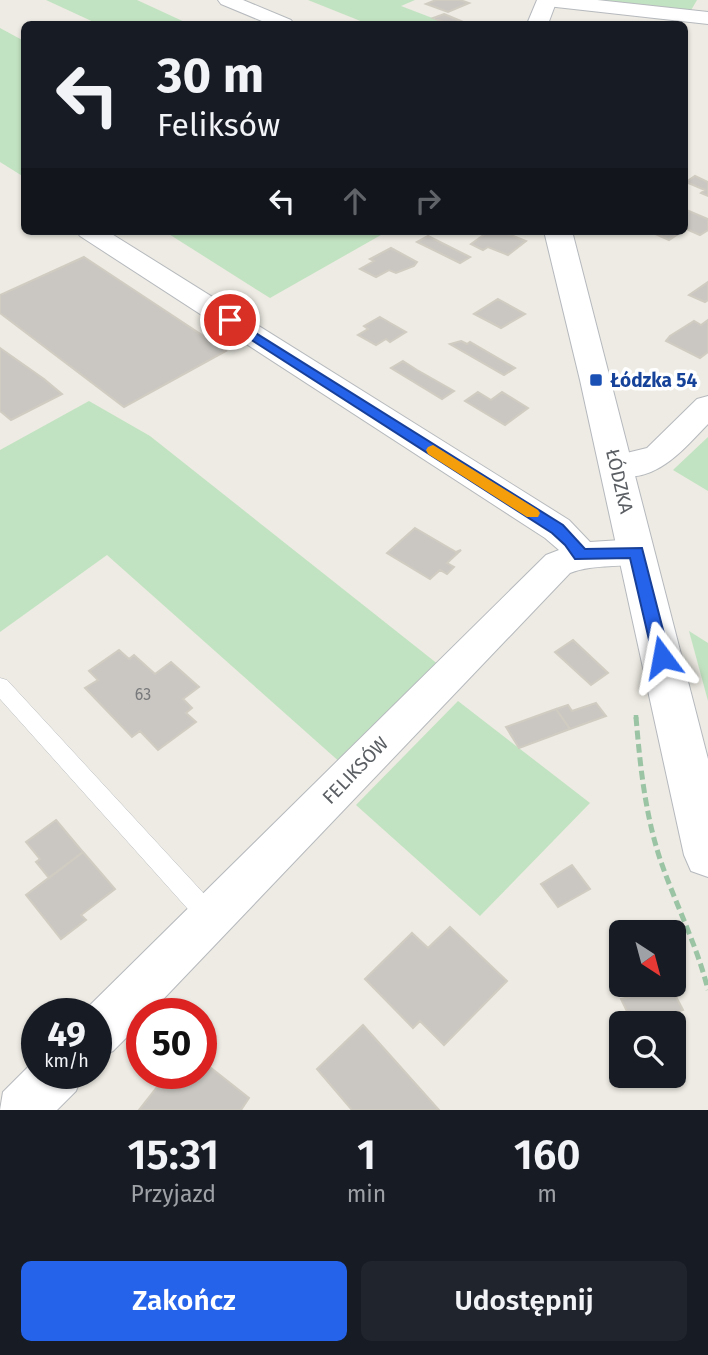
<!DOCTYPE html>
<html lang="pl">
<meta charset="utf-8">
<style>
:root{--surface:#171b24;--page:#20242c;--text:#f1f3f6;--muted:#9ea1a6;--accent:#2563eb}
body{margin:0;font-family:"Fira Sans",sans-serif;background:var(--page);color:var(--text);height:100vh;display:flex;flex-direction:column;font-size:26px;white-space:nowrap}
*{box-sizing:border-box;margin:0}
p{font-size:23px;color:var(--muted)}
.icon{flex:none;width:38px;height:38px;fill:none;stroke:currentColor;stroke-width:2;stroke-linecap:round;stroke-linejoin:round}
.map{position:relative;height:1110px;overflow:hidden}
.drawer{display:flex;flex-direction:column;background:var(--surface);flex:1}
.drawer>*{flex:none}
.top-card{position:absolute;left:21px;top:21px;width:667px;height:214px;border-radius:10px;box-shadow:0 2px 5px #0004;background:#171b24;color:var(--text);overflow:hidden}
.needle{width:46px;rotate:144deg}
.buttons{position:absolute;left:609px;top:920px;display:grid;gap:14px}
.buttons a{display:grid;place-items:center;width:77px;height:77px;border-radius:10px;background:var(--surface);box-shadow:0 2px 5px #0004;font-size:35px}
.speed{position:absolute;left:21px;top:998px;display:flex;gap:14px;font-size:35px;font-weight:700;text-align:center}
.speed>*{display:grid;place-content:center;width:91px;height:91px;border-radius:50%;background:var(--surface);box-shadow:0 2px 5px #0004;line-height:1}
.speed small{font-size:18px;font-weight:400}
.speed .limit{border:10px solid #d22;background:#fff;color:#111}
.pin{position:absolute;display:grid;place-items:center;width:60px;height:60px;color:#fff;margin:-30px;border:4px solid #fff;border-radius:50%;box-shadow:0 2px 7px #0007}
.me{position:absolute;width:77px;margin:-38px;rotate:347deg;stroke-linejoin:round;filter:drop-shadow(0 0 5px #0008)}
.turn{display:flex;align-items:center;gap:24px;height:147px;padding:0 21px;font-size:32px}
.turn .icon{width:91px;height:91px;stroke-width:2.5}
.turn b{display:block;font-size:49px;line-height:60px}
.lanes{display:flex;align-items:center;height:66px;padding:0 21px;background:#0003;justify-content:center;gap:35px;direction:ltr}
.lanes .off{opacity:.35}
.eta{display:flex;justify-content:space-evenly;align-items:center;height:119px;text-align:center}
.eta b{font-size:42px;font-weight:600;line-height:49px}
.action{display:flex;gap:14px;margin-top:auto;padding:14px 21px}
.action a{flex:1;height:80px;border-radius:10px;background:var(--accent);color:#fff;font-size:28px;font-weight:600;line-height:80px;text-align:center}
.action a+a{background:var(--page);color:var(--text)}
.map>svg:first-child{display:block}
.green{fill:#c2e3c1}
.building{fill:#cac7c2;stroke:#d1ccc2;stroke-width:2}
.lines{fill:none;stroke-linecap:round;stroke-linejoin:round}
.lane-casing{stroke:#b6b9bd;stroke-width:1}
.street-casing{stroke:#b6b9bd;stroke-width:2}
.secondary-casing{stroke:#b5b8bd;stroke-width:2}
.path-far1{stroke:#9bc4a5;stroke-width:4.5;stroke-dasharray:7 3.5;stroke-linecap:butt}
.path{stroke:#9bc4a5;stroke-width:5;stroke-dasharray:9 4.5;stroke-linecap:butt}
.lane{fill:#fff;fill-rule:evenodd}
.street{fill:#fff;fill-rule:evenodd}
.secondary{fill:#fff;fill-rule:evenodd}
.route{fill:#2563eb;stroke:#184099;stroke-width:2}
.slow{fill:#f59e0b}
.transit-dot{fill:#1a4fb4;stroke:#fff;stroke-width:2.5}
.labels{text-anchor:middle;stroke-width:7;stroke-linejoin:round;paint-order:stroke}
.number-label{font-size:16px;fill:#77797b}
.transit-label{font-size:19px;font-weight:bold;fill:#164399;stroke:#fff;text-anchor:start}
.street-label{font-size:19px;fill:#5b5f63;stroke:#fff}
</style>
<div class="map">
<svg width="708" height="1110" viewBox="0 0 708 1110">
<rect width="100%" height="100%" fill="#edebe3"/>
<path class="green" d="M46,0H137L189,24H98Z
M308,0H415L401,6L448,24H368Z
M579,0H697L690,12Z
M0,28L24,41V177L0,162Z
M164,231H388L270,298Z
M89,401L150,436L439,665L342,764L107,555L0,632V450Z
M708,437V491L673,470Z
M689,631L708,643V701Z
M458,701L590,803L480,916L356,805Z"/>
<path class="building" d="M436,0H460L469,3L448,12L426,4Z
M444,14L461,21L449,24L433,18Z
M695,176L708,182V196L701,193L705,190L686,182Z
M684,209L708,219V230L700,235L684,228Z
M489,231H501L526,241L508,255L488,247L483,250L471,244Z
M649,231H679L681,232L669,240Z
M428,236L470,257L460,263L417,242Z
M391,248L417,262L414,266L396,273L389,270L376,277L360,269L374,261L370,259Z
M84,257L226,351L124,407L0,313V295Z
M708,282V300L705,302L689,295Z
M498,299L525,314L501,328L474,314Z
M380,317L392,324L406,332L390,342L386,339L376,345L358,335L368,329L364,326Z
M708,320V352L700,358L666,341L670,336L694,321L701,325Z
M461,341L467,344L470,342L515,368L504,375L450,344Z
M0,348L44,379L62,394L11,420L0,411Z
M403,361L417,370L454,391L442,399L391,368Z
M478,392L491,400L502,392L528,408L505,425L465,401Z
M415,528L456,552L461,550L447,563L454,567L447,574L440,570L430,579L387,553Z
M573,640L608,673L591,685L555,652Z
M119,650L129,659L134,655L155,674L171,662L199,687L183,699L192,708L186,713L196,722L158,750L140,731L132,737L85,688L98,680L89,671Z
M596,703L606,716L570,729L556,709L568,705L572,711Z
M556,709L570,729L519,748L506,727Z
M56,820L83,852L49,878L36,862L40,859L26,842Z
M83,852L115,889L81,915L86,920L61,939L26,895Z
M572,865L590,889L558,907L541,884Z
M450,927L507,981L444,1045L420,1021L413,1028L365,979L412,933L428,948Z
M621,944V982L611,963L620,959L614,946Z
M623,985H670L683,1010L643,1024H633L621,999L629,997Z
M363,1025L439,1110H352L317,1069Z
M201,1060L249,1098L241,1110H139L168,1073H201Z"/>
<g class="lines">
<defs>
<path id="lane" d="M0,678L7,680L219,910L222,918L219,926L211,929L203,926L0,699Z"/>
<path id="street" d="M218,0H243L291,20L294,24H269L221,4Z
M538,0H597L708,12V24L547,6Z
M76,231H107L569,520L590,542L637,539L649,543L654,552L649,561C623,569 596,563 570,573L150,1013H142V1022L113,1051L96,1059V1013H82L546,555L559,550L545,538L80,236Z
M708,396V424C679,454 653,487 606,474L601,466L606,458L647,448L697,399Z
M37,1058V1073H83L76,1091L57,1110H0L3,1092Z"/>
<path id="secondary" d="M537,0H557L548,24H527Z
M544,231H572L708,759V877L691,871L684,855L580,380Z"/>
</defs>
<use href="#lane" class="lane-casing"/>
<use href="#street" class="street-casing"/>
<use href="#secondary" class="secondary-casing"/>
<path class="path-far1" d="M636,715V719"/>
<path class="path" d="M636,717C640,765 645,813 660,859C675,903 697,945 708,990"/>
<use href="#lane" class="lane"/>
<use href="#street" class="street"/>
<use href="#secondary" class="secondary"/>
</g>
<path class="route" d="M230,317L563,525L585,549L642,548L670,657L668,662H655L653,657L630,558L575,559L565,545L552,533L225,323V318Z"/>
<path class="slow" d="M433,445L538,510L540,513L538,517H527L428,454L426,450L428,447Z"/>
<rect class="transit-dot" x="589" y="373" width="14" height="14" rx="3.5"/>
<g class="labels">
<g class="number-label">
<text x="143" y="700">63</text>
</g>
<g class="transit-label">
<text x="610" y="387">Łódzka 54</text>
</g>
<g class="street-label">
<text transform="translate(620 481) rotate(77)" y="7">ŁÓDZKA</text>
<text transform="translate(355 770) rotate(-46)" y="7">FELIKSÓW</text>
</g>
</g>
</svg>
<div class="buttons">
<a><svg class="needle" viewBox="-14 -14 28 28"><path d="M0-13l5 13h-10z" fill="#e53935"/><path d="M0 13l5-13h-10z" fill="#9ea1a6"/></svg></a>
<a><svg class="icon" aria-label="search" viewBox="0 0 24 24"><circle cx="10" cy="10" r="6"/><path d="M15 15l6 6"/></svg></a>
</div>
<div class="speed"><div>49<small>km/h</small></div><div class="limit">50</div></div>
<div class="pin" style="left:230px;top:320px;background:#d93025"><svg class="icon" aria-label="arrive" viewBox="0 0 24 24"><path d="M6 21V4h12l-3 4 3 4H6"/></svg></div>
<svg class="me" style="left:662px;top:657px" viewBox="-20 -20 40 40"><path d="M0-17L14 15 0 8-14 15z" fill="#2563eb" stroke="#fff" stroke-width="4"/></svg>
<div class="top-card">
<div class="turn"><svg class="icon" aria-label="left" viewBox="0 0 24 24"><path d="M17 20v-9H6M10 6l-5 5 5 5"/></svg><div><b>30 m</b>Feliksów</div></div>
<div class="lanes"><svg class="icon" aria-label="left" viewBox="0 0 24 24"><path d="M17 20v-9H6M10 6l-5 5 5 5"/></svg><svg class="icon off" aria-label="ahead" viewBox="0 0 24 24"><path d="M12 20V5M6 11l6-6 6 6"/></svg><svg class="icon off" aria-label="right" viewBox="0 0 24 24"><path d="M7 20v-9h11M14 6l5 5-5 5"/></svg></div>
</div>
</div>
<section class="drawer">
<div class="eta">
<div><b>15:31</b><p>Przyjazd</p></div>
<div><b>1</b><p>min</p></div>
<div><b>160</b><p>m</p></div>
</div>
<div class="action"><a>Zakończ</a><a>Udostępnij</a></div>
</section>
